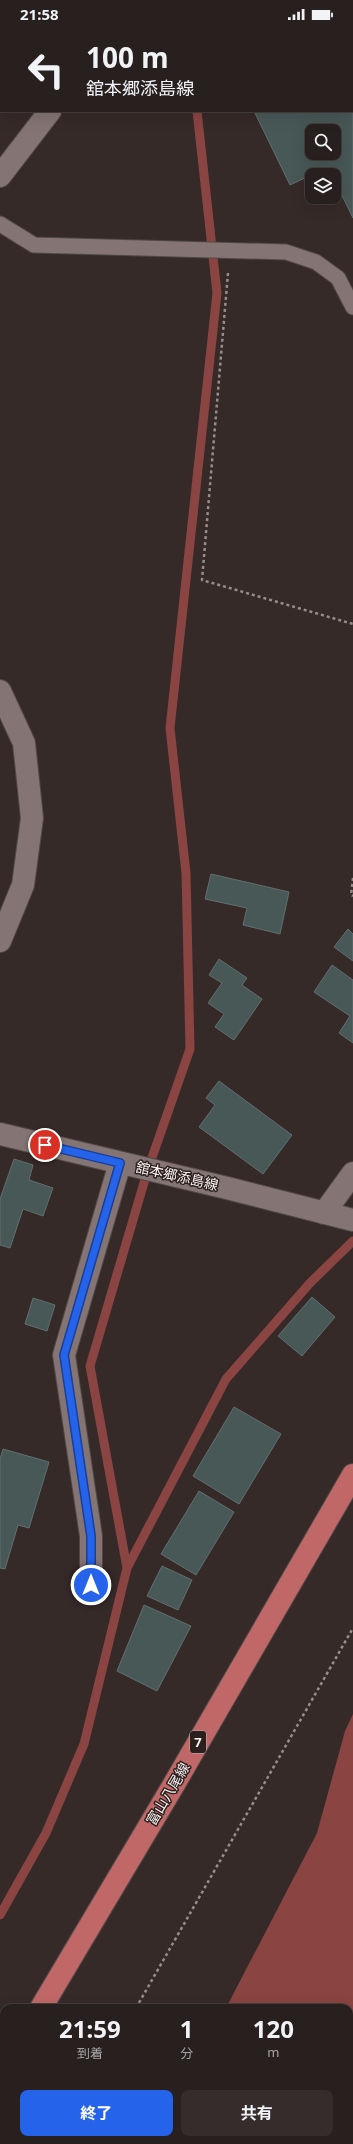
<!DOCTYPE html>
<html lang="ja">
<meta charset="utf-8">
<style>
:root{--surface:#28201f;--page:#342d2c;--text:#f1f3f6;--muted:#a5a3a4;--line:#443e3d;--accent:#2563eb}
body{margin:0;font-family:"Noto Sans","Noto Sans JP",sans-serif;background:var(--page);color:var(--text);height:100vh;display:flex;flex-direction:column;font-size:15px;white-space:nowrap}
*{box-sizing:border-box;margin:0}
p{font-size:13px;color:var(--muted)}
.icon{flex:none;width:22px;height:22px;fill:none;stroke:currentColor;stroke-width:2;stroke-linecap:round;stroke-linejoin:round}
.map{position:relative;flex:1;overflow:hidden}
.drawer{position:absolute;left:0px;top:1976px;width:353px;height:140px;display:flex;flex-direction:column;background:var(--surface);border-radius:12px 12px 0 0;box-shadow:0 4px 16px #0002,0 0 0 1px var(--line)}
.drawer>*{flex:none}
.guide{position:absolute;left:0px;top:0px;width:353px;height:84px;box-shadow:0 4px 16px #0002,0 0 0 1px var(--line);background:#28201f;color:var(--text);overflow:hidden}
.fabs{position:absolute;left:305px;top:96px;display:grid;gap:8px}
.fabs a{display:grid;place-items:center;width:36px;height:36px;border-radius:8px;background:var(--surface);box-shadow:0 4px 16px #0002,0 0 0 1px var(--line);font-size:20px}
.pin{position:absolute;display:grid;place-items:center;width:34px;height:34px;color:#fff;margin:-17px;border:2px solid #fff;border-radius:50%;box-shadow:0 1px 4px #0007}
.me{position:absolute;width:44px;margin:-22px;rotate:0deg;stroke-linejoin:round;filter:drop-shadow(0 0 3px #0008)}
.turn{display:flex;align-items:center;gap:14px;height:84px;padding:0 20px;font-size:18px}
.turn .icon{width:52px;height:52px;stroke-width:2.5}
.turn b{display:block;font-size:28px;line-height:34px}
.eta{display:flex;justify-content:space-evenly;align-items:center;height:68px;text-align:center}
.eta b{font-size:24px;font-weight:700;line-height:28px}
.action{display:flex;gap:8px;margin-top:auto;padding:8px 20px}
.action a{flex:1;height:46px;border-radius:8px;background:var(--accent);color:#fff;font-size:16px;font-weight:700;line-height:46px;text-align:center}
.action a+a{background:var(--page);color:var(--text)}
.status{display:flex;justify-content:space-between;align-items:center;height:28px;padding:0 20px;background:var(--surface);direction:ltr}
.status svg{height:11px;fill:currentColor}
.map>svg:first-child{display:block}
.water{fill:#8a4442}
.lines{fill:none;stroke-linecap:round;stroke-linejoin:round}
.stream{stroke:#8a4442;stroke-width:9}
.building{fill:#485856;stroke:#60706f;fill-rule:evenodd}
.service-casing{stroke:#524847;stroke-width:17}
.minor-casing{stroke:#524847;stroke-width:24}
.tertiary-casing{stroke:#524847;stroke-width:24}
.secondary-casing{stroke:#524847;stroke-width:24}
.primary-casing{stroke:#524847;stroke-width:24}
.path{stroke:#988d8d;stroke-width:2.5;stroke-dasharray:3 3;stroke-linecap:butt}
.service{stroke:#847574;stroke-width:15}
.minor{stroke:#847574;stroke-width:22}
.tertiary{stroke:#847574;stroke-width:22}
.secondary{stroke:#847574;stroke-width:22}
.primary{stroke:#c06867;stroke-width:22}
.route-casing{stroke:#184099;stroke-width:10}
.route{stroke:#2563eb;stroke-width:7}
.labels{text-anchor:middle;stroke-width:3;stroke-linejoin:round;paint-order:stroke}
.shield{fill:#2c201f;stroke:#bdb3b3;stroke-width:1}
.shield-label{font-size:13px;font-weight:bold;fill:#fbf2f2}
.street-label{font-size:14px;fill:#fbf2f2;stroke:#2c201f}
</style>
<div class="status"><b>21:58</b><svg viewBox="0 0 49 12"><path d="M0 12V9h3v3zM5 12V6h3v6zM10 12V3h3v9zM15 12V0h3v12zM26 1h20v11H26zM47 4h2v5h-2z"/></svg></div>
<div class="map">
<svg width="353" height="2116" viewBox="0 0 353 2116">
<rect width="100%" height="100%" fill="#362a29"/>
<path class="water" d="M353,1686V2116H153L155,2112H349V1980H226L317,1805L345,1703Z"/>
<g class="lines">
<path class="stream" d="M188,0L189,1
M127,1540L90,1338L148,1141L190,1021L186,845L170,700L217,265L197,83
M0,1887L46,1805L84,1716L127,1540L226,1351L310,1255L353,1213"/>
</g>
<path class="building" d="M308,0H350L351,1H306Z
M352,4L353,6V190L334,151V147H332L328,139L290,157L254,83H352ZM312,103H334V125H312Z
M211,846L289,864L280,906L243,897L247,880L205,871Z
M348,901L353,906V933L334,919Z
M219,931L247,950L242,957L262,971L234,1012L215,999L224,986L208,975L222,955L209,947Z
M332,937L353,952V1015L339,1005L350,988L314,964Z
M219,1053L292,1107L263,1146L199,1099L215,1077L206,1070Z
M14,1131L33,1137L29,1152L53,1160L43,1188L23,1181L10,1220L0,1217V1171Z
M312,1269L335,1289L302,1328L278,1308Z
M33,1270L55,1277L47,1303L25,1296Z
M234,1379L281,1406L239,1476L193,1448Z
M3,1421L49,1434L29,1500L18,1497L5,1541L0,1540V1431Z
M199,1463L234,1484L196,1547L161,1526Z
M162,1538L192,1552L178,1582L147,1568Z
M144,1577L191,1598L157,1663L117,1643Z"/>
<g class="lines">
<defs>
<path id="service" d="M0,196L34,217L286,224L316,234L338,250L353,279"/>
<path id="minor" d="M0,663L24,715L32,790L23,857L0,913
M324,1185L353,1145
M91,1557V1508L64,1327L120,1135"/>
<path id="tertiary" d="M109,1L110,0
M0,148L50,83"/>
<path id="secondary" d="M0,1106L227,1160L353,1192"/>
<path id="primary" d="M41,1980L173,1758L353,1447
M0,2048L4,2041"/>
</defs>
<use href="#service" class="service-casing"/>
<use href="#minor" class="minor-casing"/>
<use href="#tertiary" class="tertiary-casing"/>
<use href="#secondary" class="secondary-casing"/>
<use href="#primary" class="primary-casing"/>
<path class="path" d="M228,245L202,552L353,596
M353,850L351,867L353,868
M136,1980L353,1600
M58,2116L60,2112"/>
<use href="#service" class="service"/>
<use href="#minor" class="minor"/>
<use href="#tertiary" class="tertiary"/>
<use href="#secondary" class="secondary"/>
<use href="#primary" class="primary"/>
</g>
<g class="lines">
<defs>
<path id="route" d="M45,1117L120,1135L64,1327L91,1508V1557"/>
</defs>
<use href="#route" class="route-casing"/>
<use href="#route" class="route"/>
</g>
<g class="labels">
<rect class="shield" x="190" y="1703" width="16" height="22" rx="3"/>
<g class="shield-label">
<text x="198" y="1719">7</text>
</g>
<g class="street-label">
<text transform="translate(177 1148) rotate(13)" y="5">舘本郷添島線</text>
<text transform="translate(168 1766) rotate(-59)" y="5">富山八尾線</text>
</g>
</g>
</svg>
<div class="fabs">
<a><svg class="icon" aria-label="search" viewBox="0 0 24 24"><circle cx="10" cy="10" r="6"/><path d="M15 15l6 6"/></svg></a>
<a><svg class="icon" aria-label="layers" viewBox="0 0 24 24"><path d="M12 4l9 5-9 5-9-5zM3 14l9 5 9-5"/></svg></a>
</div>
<div class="pin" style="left:45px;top:1117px;background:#d93025"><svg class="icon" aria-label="arrive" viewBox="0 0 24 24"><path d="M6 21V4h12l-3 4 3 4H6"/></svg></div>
<svg class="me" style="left:91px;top:1557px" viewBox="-20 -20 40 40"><circle r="17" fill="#2563eb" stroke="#fff" stroke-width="3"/><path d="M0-11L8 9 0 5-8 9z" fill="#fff"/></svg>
<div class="guide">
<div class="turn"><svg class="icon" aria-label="left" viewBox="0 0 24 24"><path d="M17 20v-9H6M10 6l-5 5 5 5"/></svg><div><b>100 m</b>舘本郷添島線</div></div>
</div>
<section class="drawer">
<div class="eta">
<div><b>21:59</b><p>到着</p></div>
<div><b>1</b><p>分</p></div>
<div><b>120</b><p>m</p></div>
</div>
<div class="action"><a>終了</a><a>共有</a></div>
</section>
</div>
